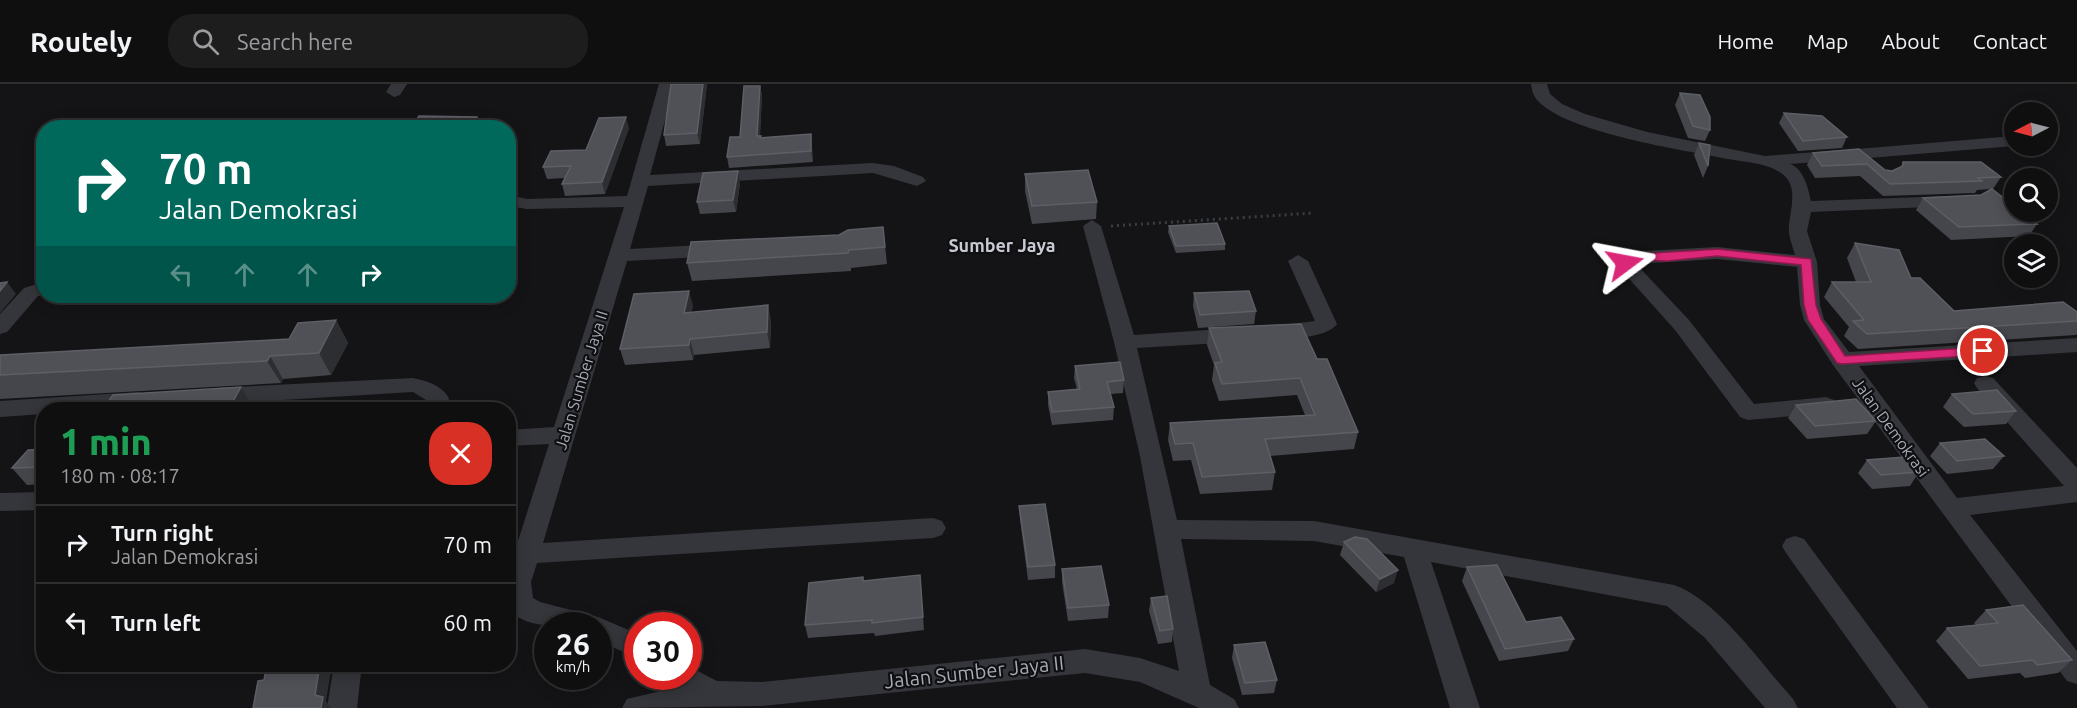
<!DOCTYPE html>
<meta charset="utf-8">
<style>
:root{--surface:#0f0f10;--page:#1d1d1e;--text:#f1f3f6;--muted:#9b9c9f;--line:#2f2f30}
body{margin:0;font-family:Ubuntu,sans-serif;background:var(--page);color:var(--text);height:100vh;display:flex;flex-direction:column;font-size:22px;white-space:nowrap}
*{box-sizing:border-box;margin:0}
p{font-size:20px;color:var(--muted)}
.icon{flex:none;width:33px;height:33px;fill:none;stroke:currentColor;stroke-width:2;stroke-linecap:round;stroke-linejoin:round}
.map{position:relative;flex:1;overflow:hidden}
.drawer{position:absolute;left:36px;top:318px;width:480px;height:270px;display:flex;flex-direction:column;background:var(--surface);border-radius:24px;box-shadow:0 3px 15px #0003,0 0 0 2px var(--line)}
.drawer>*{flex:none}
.banner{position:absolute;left:36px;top:36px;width:480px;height:183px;border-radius:24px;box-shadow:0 3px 15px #0003,0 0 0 2px var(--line);background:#00695c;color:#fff;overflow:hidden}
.needle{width:39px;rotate:264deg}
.controls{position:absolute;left:2004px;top:18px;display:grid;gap:12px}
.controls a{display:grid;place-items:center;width:54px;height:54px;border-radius:50%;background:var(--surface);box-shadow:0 3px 15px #0003,0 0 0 2px var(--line);font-size:30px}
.speed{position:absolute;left:534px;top:528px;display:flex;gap:12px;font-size:30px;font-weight:700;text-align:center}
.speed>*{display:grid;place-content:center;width:78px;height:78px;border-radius:50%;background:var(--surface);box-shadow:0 3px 15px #0003,0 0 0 2px var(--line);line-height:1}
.speed small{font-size:15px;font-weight:400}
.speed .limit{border:9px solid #d22;background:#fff;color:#111}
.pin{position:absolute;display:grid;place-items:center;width:51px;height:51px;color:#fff;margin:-26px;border:3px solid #fff;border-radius:50%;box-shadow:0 2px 6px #0007}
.me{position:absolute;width:66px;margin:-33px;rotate:77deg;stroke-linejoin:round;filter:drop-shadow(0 0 4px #0008)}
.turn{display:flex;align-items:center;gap:21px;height:126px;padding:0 24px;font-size:27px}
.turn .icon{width:78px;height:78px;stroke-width:2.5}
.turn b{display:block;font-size:42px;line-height:51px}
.lanes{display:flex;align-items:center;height:57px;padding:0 24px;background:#0003;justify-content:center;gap:30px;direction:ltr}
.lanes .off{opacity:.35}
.round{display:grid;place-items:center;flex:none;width:63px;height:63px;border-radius:24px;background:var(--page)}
.head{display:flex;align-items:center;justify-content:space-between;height:102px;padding:0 24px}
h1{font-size:36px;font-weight:800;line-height:45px;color:#1e9e55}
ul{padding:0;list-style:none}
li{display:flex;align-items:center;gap:18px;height:78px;padding:0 24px;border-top:2px solid var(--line)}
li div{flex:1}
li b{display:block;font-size:22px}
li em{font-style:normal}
header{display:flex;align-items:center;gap:36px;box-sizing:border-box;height:84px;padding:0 30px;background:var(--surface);border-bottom:2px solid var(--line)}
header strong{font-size:28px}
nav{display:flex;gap:33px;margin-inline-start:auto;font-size:21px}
.search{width:420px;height:54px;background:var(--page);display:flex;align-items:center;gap:15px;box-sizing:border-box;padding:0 21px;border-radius:24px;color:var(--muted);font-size:22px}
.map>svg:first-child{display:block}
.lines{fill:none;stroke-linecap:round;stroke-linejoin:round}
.path{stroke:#3b3d42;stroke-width:3;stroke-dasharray:2 4;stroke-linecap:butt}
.street{fill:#35363b;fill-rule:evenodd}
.wall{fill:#45464b}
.shaded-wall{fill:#2d2e31}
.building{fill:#505157;stroke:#5d5f66;stroke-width:1.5}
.route{fill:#db2777;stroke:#8e194d;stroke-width:1.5}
.labels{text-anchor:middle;stroke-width:4.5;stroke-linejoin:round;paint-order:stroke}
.street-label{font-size:16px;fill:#a6aab6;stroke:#0f0f11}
.neighbourhood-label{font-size:18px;font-weight:bold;fill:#c7cad2;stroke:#0f0f11}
.near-street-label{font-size:20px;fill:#a6aab6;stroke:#0f0f11}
</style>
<header>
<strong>Routely</strong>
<div class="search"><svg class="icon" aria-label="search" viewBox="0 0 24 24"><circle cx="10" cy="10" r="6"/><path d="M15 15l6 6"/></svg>Search here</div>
<nav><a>Home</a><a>Map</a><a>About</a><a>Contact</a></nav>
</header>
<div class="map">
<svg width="2077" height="624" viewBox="0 0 2077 624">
<rect width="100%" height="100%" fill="#141416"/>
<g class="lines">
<path class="path" d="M1111,142L1314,129"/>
<path class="street" d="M391,0H407L400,11L394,13L386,8Z
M659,0H675L650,91L873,79L894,82L923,93L926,97L917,102L873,89L648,102L630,165L719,160L729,166L719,172L627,177L543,459L933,434L942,437L946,444L942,451L933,454L537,479L531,498L533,514L540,518L598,533L638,550V574L598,557V542C574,542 523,548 508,523V461L517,460L549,360L508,362V346L554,343L624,123L527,125L508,122V111L527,115L627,112Z
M1531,0H1547L1550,10L1562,20L1585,30L1647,48L1765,72L1841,66L1849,70L1857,65L2014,52L2016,62H2014L1857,75L1849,71L1841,76L1790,80C1804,85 1808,104 1811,117L1951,112L1960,117L1951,122L1811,128L1807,147L1817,178L1820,221L1824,235L1849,268L2077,254V268L1859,282L1957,414L2064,402L1977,304L1974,299L1977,294L1985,292L1993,294L2077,384V418L1970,431L2077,567V600L2067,597L1833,281L1804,236L1800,221L1797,183L1717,175L1636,180L1689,236L1754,320L1826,313L1834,316L1837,321L1834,326L1826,329L1748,336L1740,333L1675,246L1615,179L1617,170L1624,168L1717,163L1795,171C1793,164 1790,156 1789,149C1787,132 1802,103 1781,89C1768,79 1744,78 1728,75C1683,66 1568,49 1538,17C1533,12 1532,6 1531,0Z
M1092,136L1101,142L1134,251L1237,244L1244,246L1248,251L1244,256L1237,258L1137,264L1177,436L1314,437L1674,501C1718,516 1762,581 1793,615L1798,624H1765L1705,554L1667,522L1431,478L1480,624H1450L1404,473L1314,457L1181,455L1210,601L1234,615L1239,624H1199L1140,598L1085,589L761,622L622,624L627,615L678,603L669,592H688V582L717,597L761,598L1085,565L1140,574L1179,587L1140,372L1114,258L1083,142Z
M1298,171L1308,177L1337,240C1328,254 1281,257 1266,253L1262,248L1266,243L1315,237L1288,177Z
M44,198V211L38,212L7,248L0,250V230L24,204Z
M413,294C427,297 441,301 449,314L446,326H423L426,316L413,308L216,320L208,317L205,312L208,307L216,304Z
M138,308L146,311L149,316L146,321L109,326H44V330L0,333V317Z
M44,408V426L0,427V409Z
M1795,452L1804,455L1929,624H1897L1786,469L1782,462L1786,455Z
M334,580H362L357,624H327Z"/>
</g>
<path class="wall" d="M671,0H707L700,60L666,62L664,51Z
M760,2L762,12L760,52L761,54L811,50L813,78L729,84L727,73L740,53Z
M1680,9L1710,46L1705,57L1688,54L1675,21Z
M1784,29L1847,53L1842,64L1798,67L1779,39Z
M629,44L605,110L565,112L562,100L564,94L547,95L543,83L586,66Z
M1699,59L1708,82L1703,94L1694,71Z
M1859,65L1885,86L1892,87L1900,84L1903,78L2001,93L1993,105L2037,140L2029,152L1951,156L1916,126L1923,114L1981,111L1991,105L1977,106L1975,109L1883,112L1860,92L1815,94L1807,81L1813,69Z
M1025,90L1097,118L1096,135L1032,140L1025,107Z
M740,99L736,128L700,130L697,118Z
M1169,142L1225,160V166L1176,169L1168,148Z
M883,143L887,180L851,184V187L692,197L687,179Z
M1855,159L1911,194L1954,227L2077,228V250L2076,251L1858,265L1844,252L1849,243L1824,213L1832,198H1856L1847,174Z
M1194,209L1256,227L1254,240L1198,244L1193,222Z
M693,222L691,228L771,236L770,264L694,271L693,276L625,281L620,265Z
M336,236L348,259L331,291L283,295L281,299L0,315V271L289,255Z
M1209,244L1317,275L1358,348L1354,365L1270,372L1275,388L1272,406L1200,410L1191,376L1173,377L1168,356L1170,339L1305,331L1297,311L1219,317L1212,296L1214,281L1207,261Z
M1075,282L1124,296L1123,309L1110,310L1114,323L1113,336L1052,341L1048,321V308L1077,305L1074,294Z
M1952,310L2016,327L2006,340L1964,343L1943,323Z
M1796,321L1876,337L1867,350L1807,355L1788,334Z
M1940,359L2004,372L1993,385L1947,390L1930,372Z
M44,365V400L27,401L12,384Z
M1867,376L1919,388L1910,402L1872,405L1858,389Z
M1019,422L1055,481V494L1028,496L1020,435Z
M1344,458L1394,499L1376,508L1340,471Z
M1467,483L1526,538L1574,555L1568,567L1499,577L1462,497Z
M1062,485L1109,521L1108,534L1068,537L1062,498Z
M920,491L924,546L875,552L874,549L808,554L805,541L864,497Z
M1151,514L1173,545L1172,558L1158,560L1149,527Z
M1986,526L2072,576L2058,589L2025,594L2020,589L1968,595L1936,557L1947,544L1976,541L1974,539Z
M1234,561L1277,596L1274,609L1242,611L1232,574Z"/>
<path class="shaded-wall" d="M703,0H707L700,60L697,49Z
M760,2L762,12L759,63L757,52Z
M477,33L481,44H472Z
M626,33L629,44L605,110L602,98Z
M811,50L812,62L813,78L811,67Z
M738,87L740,99L736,128L733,116Z
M7,198L16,210L0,229V207Z
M689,207L693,222L688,244L684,229Z
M768,221L771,236L770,264L767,248Z
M336,236L348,259L331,291L319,269Z
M690,255L694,271L693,276L689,261Z
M270,272L283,295L281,299L267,277Z
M241,303L251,320L248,326H228Z
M1398,486L1394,499L1376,508L1380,495Z
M320,580H332L326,617L331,624H321L315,611Z"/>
<path class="building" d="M671,0H703L697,49L664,51Z
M744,2H760L757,52H761L760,54L811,50V67L727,73L730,53H740Z
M1680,9L1700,11L1710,33V46L1693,42Z
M1784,29L1822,32L1847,53L1803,57Z
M419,32L477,33L472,44H411Z
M626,33L602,98L562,100L571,82L543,83L551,67L586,66L599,34Z
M1699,59L1710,61L1708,82Z
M1859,65L1885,86L1892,87L1903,82V78H1981L2001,93L1978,94L1982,97L1890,100L1867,80L1822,82L1813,69Z
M1088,86L1097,118L1032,122L1025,90Z
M738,87L733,116L697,118L703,89Z
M1992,105L2014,122V128H2021L2037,140L1959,143L1923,114L1981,111Z
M1217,139L1225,160L1176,162L1169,142Z
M883,143L885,163L849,166L848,169L687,179L691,158L839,151L848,146Z
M1855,159L1899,166L1911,194H1920L1954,227L2063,218L2077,228V237L1867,250L1853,237L1864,236L1832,198H1871Z
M7,198L0,207V199Z
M689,207L684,229L768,221L767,248L690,255L689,261L620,265L634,210Z
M1249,207L1256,227L1200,231L1194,209Z
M336,236L319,269L270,272L267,277L0,291V271L289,255L298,239Z
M1301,240L1317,275H1327L1358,348L1265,355L1275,388L1202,393L1193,359L1175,360L1170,339L1315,331L1300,294L1222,300L1215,279L1222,278L1209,244Z
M1120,278L1124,296L1107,298L1114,323L1052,328L1048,308L1080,305L1075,282Z
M241,303L228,326H102L113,311Z
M1997,306L2016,327L1973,330L1952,310Z
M1856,315L1876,337L1815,342L1796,321Z
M1985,355L2004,372L1957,377L1940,359Z
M44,365V383L12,384L28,366Z
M1905,373L1919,388L1881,391L1867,376Z
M1045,420L1055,481L1028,483L1019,422Z
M1355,453L1367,455L1398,486L1380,495L1344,458Z
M1497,481L1526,538L1561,533L1574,555L1505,565L1467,483Z
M1101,482L1109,521L1068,524L1062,485Z
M920,491L923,533L872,539V536L805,541L809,499L863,493V497Z
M1167,512L1173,545L1160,547L1151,514Z
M2023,521L2072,576L2037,581L2033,576L1980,582L1947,544L1998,539L1986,526Z
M1265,558L1277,596L1245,599L1234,561Z
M267,580H320L315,611L323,613L321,624H253L258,597L264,596Z"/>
<path class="route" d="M1717,165L1811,175L1816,221L1821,235L1845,272L1983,263L1989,267L1983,271L1842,280L1837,279L1808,236L1804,221L1801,181L1717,172L1667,177L1632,176L1625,183L1621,182L1618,174C1625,169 1701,167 1717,165Z"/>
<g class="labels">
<g class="street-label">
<text transform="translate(581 296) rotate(-73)" y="6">Jalan Sumber Jaya II</text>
<text transform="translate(1891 343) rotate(54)" y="6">Jalan Demokrasi</text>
</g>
<g class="neighbourhood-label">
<text x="1002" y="168">Sumber Jaya</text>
</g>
<g class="near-street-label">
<text transform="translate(974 588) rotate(-6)" y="7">Jalan Sumber Jaya II</text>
</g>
</g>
</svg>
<div class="controls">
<a><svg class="needle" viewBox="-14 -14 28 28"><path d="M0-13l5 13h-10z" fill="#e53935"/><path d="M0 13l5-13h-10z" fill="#9b9c9f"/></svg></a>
<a><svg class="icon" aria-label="search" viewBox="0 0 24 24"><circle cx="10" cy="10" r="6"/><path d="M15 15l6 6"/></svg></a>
<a><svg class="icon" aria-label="layers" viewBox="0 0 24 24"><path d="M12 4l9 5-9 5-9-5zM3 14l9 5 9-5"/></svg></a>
</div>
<div class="speed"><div>26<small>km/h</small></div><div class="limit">30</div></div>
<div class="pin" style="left:1983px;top:267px;background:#d93025"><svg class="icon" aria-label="arrive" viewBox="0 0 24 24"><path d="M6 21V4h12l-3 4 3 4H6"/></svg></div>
<svg class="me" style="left:1625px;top:179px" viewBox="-20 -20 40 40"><path d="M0-17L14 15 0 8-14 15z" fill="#db2777" stroke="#fff" stroke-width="4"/></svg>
<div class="banner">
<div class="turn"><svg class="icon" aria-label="right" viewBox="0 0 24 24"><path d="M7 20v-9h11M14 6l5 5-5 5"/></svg><div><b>70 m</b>Jalan Demokrasi</div></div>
<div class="lanes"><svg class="icon off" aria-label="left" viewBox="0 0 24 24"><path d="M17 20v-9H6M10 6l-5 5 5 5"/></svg><svg class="icon off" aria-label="ahead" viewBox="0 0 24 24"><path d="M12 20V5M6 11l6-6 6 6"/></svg><svg class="icon off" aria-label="ahead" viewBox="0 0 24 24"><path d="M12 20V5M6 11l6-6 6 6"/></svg><svg class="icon" aria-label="right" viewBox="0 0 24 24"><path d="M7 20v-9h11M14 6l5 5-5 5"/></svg></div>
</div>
<section class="drawer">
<div class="head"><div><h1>1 min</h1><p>180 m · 08:17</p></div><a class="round" style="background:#d93025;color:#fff"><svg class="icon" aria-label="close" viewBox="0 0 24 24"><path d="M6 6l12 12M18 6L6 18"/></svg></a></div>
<ul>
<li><svg class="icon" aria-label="right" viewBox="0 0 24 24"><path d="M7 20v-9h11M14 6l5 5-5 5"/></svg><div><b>Turn right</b><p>Jalan Demokrasi</p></div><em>70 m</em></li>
<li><svg class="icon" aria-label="left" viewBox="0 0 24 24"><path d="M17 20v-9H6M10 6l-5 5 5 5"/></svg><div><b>Turn left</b></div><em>60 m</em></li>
</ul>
</section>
</div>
